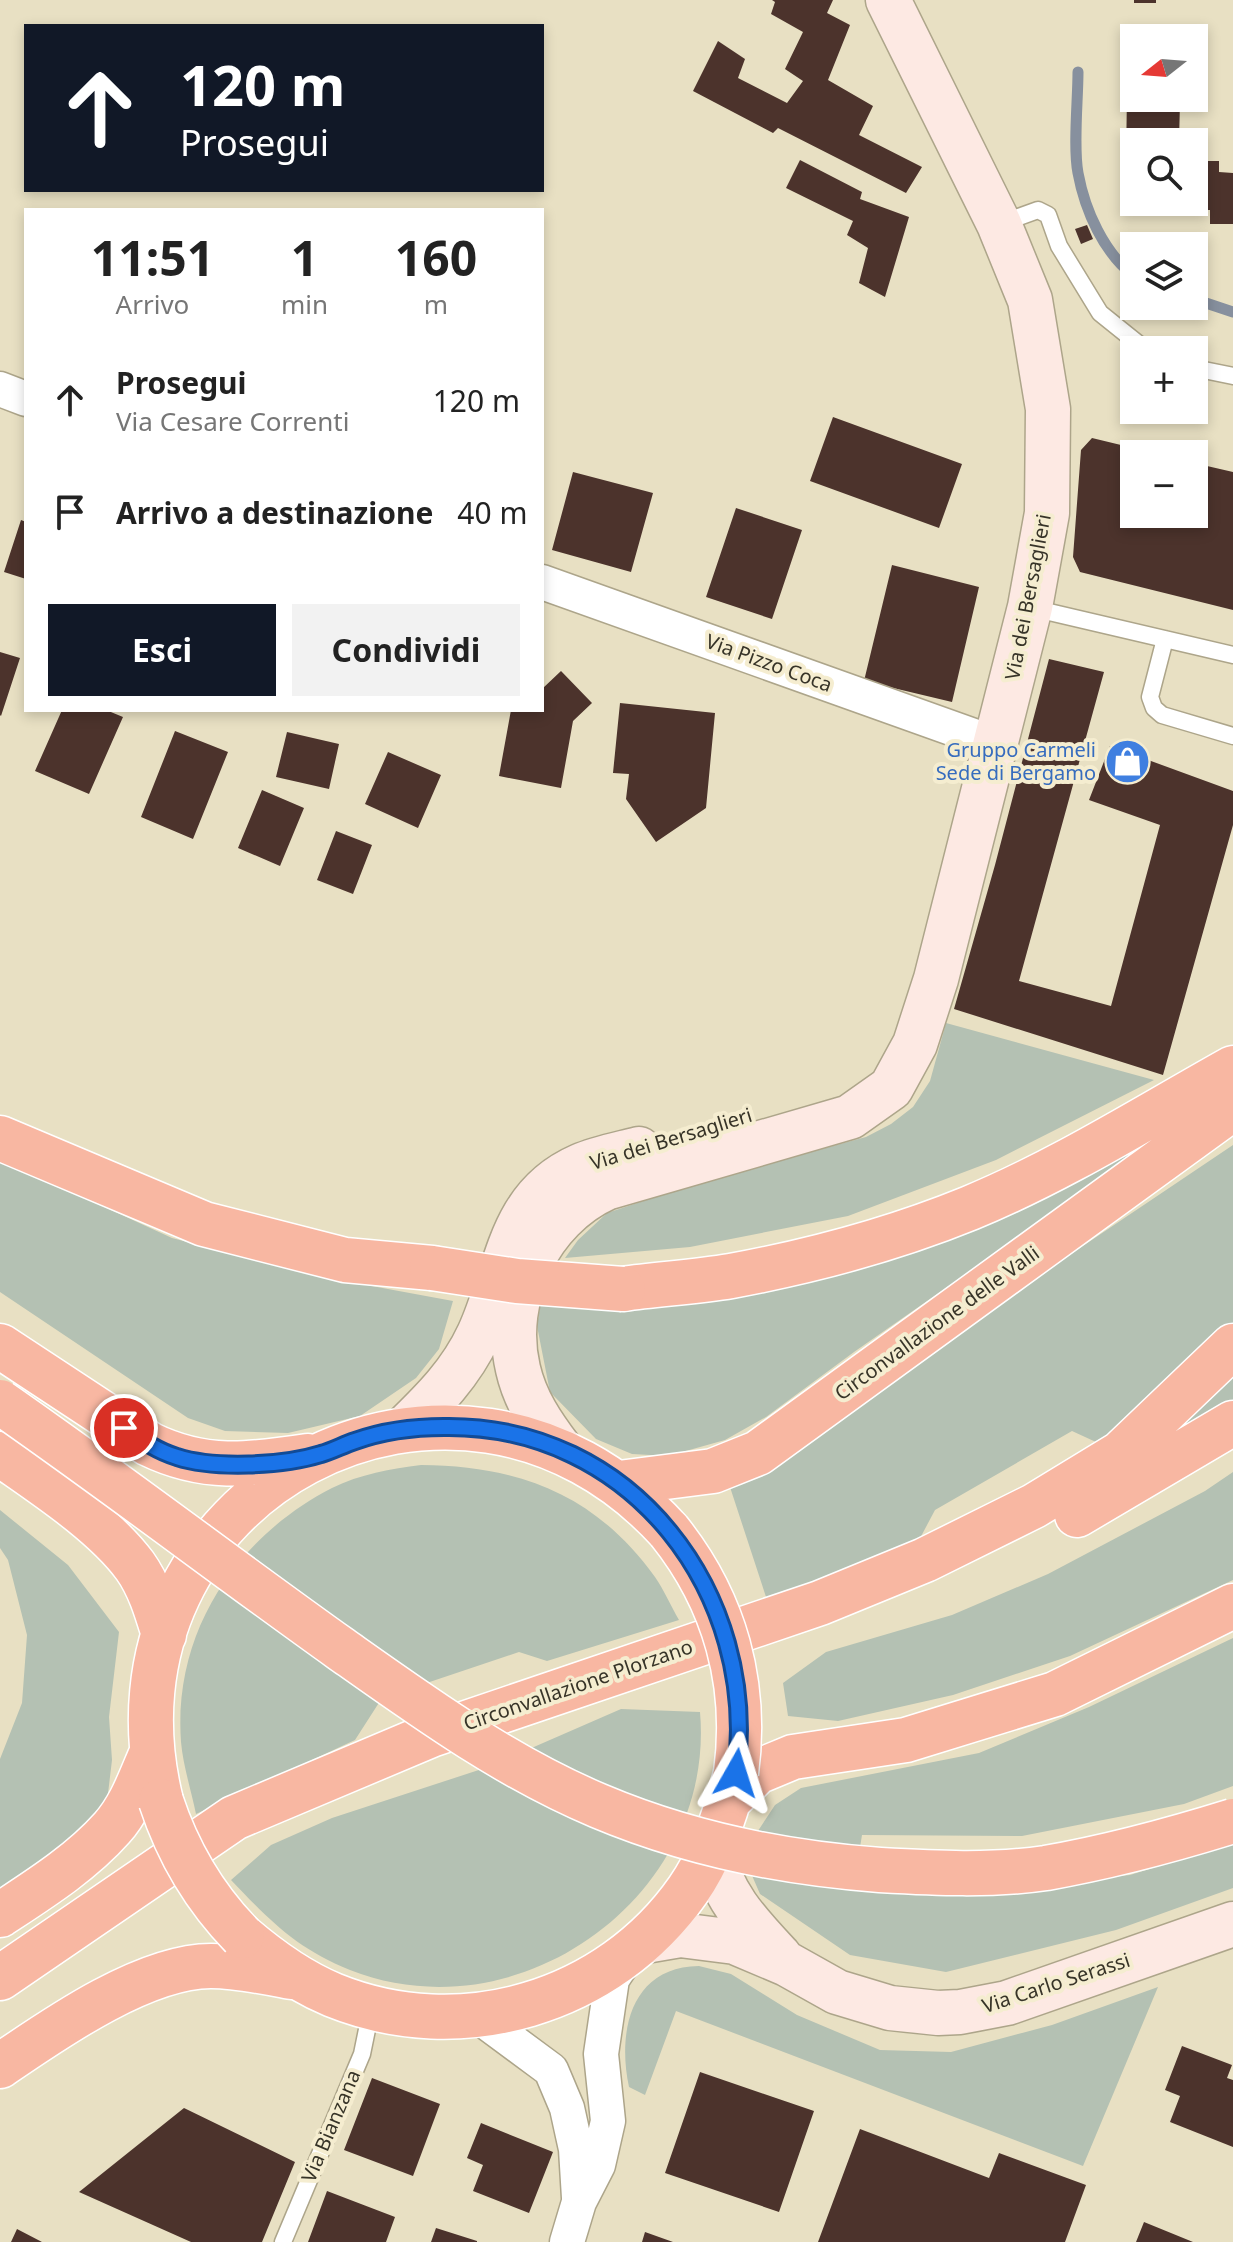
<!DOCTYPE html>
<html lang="it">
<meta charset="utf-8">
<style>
:root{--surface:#fff;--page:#f2f2f2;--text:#222;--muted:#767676;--accent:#111827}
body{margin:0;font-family:"Noto Sans",sans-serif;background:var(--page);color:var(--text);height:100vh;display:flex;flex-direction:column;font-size:30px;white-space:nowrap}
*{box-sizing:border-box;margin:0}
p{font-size:26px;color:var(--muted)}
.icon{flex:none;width:44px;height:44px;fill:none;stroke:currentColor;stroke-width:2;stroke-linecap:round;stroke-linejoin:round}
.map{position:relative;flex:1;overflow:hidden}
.sheet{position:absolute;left:24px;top:208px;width:520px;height:504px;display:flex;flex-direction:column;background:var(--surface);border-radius:0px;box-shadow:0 4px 12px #0003}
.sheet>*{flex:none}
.guide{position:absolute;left:24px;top:24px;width:520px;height:168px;border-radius:0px;box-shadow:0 4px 12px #0003;background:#111827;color:#fff;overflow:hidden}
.needle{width:52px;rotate:253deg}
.controls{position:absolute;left:1120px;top:24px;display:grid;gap:16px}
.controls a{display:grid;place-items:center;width:88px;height:88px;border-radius:0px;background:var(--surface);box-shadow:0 4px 12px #0003;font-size:40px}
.pin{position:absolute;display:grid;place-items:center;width:68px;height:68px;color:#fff;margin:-34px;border:4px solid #fff;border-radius:50%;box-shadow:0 2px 8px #0007}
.me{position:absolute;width:88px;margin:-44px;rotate:6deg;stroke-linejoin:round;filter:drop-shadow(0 0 6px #0008)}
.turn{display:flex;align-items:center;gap:28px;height:168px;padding:0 24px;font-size:36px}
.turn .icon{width:104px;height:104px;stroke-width:2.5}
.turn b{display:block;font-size:56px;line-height:68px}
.eta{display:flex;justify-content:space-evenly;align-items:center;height:136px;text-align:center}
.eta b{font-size:48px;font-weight:700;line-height:56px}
.action{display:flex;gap:16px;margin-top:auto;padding:16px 24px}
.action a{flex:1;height:92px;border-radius:0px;background:var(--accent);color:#fff;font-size:32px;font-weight:700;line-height:92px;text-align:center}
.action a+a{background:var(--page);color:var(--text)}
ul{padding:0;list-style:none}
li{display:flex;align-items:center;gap:24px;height:112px;padding:0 24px}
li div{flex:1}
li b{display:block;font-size:30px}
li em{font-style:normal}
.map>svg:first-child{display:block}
.green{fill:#b4c1b3}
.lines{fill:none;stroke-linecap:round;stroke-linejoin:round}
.stream{stroke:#87909e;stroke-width:11}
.building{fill:#4c332c}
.lane-casing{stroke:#ada58a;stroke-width:19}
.street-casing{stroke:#ada58a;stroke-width:37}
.secondary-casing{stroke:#ada58a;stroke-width:47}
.highway-casing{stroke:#fff;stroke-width:47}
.lane{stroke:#fff;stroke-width:16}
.street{stroke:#fff;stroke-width:34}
.secondary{stroke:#fde9e3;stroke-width:44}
.highway{stroke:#f8b7a2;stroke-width:44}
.highway-bridge-casing{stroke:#fff;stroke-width:47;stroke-linecap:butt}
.highway-bridge{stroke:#f8b7a2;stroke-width:44}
.route-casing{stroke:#114b97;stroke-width:20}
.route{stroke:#1a73e8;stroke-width:14}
.labels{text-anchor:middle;stroke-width:8;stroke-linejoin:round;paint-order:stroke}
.street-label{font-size:20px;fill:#373428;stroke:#f5edd0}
.shop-label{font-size:20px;fill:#366cbe;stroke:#f5edd0;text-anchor:end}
</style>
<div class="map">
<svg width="1233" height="2242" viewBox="0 0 1233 2242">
<rect width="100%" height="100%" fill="#e8e0c3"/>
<path class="green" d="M946,1023L1154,1080L996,1160L848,1216L690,1247L565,1258L578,1240L607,1213L701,1182L866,1137L891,1124L913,1107L930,1081Z
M1168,1133L854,1352L766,1417L725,1440L668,1456L632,1454L596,1439L550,1392L537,1326L541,1300L1027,1200Z
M1233,1145V1335L1109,1448L1072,1431L935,1510L909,1559L768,1603L729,1484Z
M0,1159L172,1238L323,1277L453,1301L439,1349L416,1378L360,1416L288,1433L225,1431L188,1418L0,1292Z
M1233,1371V1404L1142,1451Z
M421,1465C520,1466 595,1494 655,1577C664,1590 671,1606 679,1620L547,1661L519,1652L382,1698L355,1740L196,1814C191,1790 183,1765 181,1742C173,1631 237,1537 332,1488C360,1474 391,1469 421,1465Z
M1233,1472V1580L1070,1656L953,1695L838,1721L788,1716L783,1683L826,1652L952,1615L1048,1574L1205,1491Z
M0,1510L68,1565L119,1632L109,1717L112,1760L107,1802L62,1849L0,1890V1759L22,1703L27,1635L8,1560L0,1548Z
M1233,1638V1786L1184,1804L1022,1836L862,1835L854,1884L962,1891L1130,1875L1233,1843V1888L1116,1930L946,1972L850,1955L760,1894L747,1864L754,1837L775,1805L801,1788L979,1753L1089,1707Z
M621,1709L700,1712C716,1895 520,2037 350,1970C297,1949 269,1920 231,1880L271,1845L332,1818L488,1767Z
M699,1966L731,1974L797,2015L880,2050L951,2052L1052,2025L1158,1987L1083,2166L676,2011L645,2095L629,2087C617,2031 631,1967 699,1966Z"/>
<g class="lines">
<path class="stream" d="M1078,72C1078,100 1073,147 1078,173C1085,211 1104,253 1134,276
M1194,299L1233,312"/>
</g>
<path class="building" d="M772,0H833L827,13L850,25L828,80L873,106L859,135L922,167L906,193L778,128L773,133L693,91L718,41L745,59L738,78L787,103L803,81L785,69L803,32L771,14L775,2Z
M1134,0H1156V3H1134Z
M1127,94H1134V98H1189V102H1180L1179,142H1134V159H1126Z
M800,160L862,192L860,199L909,217L885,297L859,283L868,248L847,235L853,221L786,188Z
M1194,161H1219V172L1233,173V224H1210V210H1180V202H1194Z
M1087,225L1093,239L1081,244L1075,229Z
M833,417L962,464L939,528L810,481Z
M1092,438L1154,453L1134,454V514H1194V463L1233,472V610L1080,572L1073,557L1081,450Z
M573,472L653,493L631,572L552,550Z
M736,508L802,530L772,619L706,597Z
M21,520L26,522V579L4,572Z
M892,565L979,587L952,702L864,681Z
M0,652L20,658L1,716L0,715Z
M1049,659L1104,672L1019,981L1111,1006L1160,825L1089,800L1110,746L1233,791V825L1163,1075L954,1009L995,865Z
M561,671L592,703L573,721L561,788L499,776L511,710H542V689Z
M620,703L715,713L706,808L656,842L626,799L629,774L613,773Z
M62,710H106L123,717L89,794L35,771Z
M175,731L228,752L193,839L141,817Z
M287,732L339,744L329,789L276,777Z
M388,752L441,775L418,828L365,804Z
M262,790L304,808L280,866L238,848Z
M336,831L372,845L353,894L317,880Z
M1182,2046L1232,2065L1227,2078L1233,2080V2147L1170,2122L1180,2096L1165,2090Z
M700,2072L814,2111L779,2212L665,2173Z
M372,2078L440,2104L413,2176L344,2150Z
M184,2108L295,2162L262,2242H191L79,2192Z
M481,2123L553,2152L529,2213L473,2191L483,2165L467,2158Z
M860,2129L989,2178L999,2153L1086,2185L1065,2242H818Z
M327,2191L395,2217L386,2242H308Z
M1144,2222L1193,2242H1136Z
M436,2228L477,2241V2242H431Z
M17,2229L42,2242H11Z
M645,2232L673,2242H642Z"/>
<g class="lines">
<defs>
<path id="lane" d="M999,224L1038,210L1048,215L1059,246L1100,313L1146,350
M1194,368L1233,376
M1032,608L1233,655
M1165,639L1150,697L1154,708L1162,715L1233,736
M283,2242L362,2054L371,2010"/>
<path id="street" d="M0,389L26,399
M542,582L996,744
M478,2016L551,2070L567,2108L576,2149L579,2198
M567,2242L579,2202L598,2165L608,2121L601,2054L612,1979L628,1955"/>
<path id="secondary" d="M403,1430C434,1400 461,1373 479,1334C508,1272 507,1198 580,1166C598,1158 620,1154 639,1149
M561,1450C542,1425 525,1400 518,1369C501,1298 540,1218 606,1188L850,1117L891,1088L915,1044L936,979L1030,607L1047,513L1048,409L1030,300L999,224L888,0
M712,1847C719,1893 749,1924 780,1957
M645,1941L680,1935L735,1942L787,1964L837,1992L890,2008L938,2013L960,2012L1007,2003L1233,1924"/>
<path id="highway" d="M0,1138L204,1224L345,1260L432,1268
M623,1289C659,1284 696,1282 731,1276C812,1261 894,1239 970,1208C1062,1170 1147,1116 1233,1068
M0,1346L149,1444C204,1471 249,1465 308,1456
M0,1454C44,1485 103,1523 135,1566C150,1587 157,1612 164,1635
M619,1483L713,1471L758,1453L1233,1108
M1077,1515L1233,1423
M730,1799L757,1772L793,1757L906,1740L1055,1694L1233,1606
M161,1801C85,1493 455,1296 669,1531
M0,1915C38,1890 81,1863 112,1828C131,1807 141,1777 152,1752
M242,1936C270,1960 299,1981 333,1995C461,2047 609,2003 688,1890C712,1856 726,1813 736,1773
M0,1978L234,1818L431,1735L820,1603L925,1560L1034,1506L1121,1453L1233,1346
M0,2066C54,2029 144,1966 211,1966C237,1966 265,1972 291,1977"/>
</defs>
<use href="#lane" class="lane-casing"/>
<use href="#street" class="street-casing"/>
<use href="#secondary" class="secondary-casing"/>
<use href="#highway" class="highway-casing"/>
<use href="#lane" class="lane"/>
<use href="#street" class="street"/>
<use href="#secondary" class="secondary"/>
<use href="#highway" class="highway"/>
<defs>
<path id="highway-bridge" d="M432,1268L517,1281L623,1289
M0,1402C115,1482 226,1567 341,1649C423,1707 506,1767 599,1806C689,1844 784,1863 880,1870C934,1873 992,1876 1046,1868C1109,1857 1172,1840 1233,1821
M669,1531C725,1601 748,1684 736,1773
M161,1801C178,1853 204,1897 242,1936"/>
</defs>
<use href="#highway-bridge" class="highway-bridge-casing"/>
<use href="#highway-bridge" class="highway-bridge"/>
</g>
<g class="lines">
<defs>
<path id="route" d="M124,1428C140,1439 157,1451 177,1457C214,1469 283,1466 321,1454C332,1451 343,1445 355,1441C383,1431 415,1427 444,1427C632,1424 760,1594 736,1773"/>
</defs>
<use href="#route" class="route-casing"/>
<use href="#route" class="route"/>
</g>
<defs>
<symbol id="shop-disc" viewBox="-11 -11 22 22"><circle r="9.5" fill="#3f7fe0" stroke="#f5edd0"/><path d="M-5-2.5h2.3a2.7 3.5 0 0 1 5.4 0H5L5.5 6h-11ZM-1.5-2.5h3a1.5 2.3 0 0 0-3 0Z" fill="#fff"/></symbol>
</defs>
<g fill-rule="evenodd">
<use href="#shop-disc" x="1102" y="736" width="51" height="51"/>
</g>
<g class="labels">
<g class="street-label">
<text transform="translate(1028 597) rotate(-79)" y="7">Via dei Bersaglieri</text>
<text transform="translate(769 663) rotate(20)" y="7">Via Pizzo Coca</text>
<text transform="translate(671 1139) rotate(-17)" y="7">Via dei Bersaglieri</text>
<text transform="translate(937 1323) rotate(-36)" y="7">Circonvallazione delle Valli</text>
<text transform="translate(578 1685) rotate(-19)" y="7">Circonvallazione Plorzano</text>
<text transform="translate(1056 1983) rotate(-18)" y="7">Via Carlo Serassi</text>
<text transform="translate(331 2126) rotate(-67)" y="7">Via Bianzana</text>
</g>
<g class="shop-label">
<text x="1096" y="757">Gruppo Carmeli<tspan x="1096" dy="23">Sede di Bergamo</tspan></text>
</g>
</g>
</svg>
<div class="controls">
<a><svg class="needle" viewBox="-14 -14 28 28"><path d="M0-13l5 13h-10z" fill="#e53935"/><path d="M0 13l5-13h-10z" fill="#767676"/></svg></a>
<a><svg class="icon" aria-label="search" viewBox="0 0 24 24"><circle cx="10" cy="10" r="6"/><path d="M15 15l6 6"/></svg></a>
<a><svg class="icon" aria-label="layers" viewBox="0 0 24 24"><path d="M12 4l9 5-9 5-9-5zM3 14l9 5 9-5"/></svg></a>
<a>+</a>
<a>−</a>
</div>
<div class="pin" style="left:124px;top:1428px;background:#d93025"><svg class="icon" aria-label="arrive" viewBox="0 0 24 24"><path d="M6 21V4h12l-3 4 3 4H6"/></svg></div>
<svg class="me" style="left:736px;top:1773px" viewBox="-20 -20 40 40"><path d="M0-17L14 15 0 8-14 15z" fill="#1a73e8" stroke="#fff" stroke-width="4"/></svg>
<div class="guide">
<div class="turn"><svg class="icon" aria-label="ahead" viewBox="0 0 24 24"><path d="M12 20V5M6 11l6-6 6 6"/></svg><div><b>120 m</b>Prosegui</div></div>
</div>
<section class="sheet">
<div class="eta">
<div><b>11:51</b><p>Arrivo</p></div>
<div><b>1</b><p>min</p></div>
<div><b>160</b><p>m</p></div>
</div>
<ul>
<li><svg class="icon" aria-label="ahead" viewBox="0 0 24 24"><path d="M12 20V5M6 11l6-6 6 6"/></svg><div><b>Prosegui</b><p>Via Cesare Correnti</p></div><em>120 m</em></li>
<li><svg class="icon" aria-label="arrive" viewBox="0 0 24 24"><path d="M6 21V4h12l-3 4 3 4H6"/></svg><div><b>Arrivo a destinazione</b></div><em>40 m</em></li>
</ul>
<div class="action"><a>Esci</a><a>Condividi</a></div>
</section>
</div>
